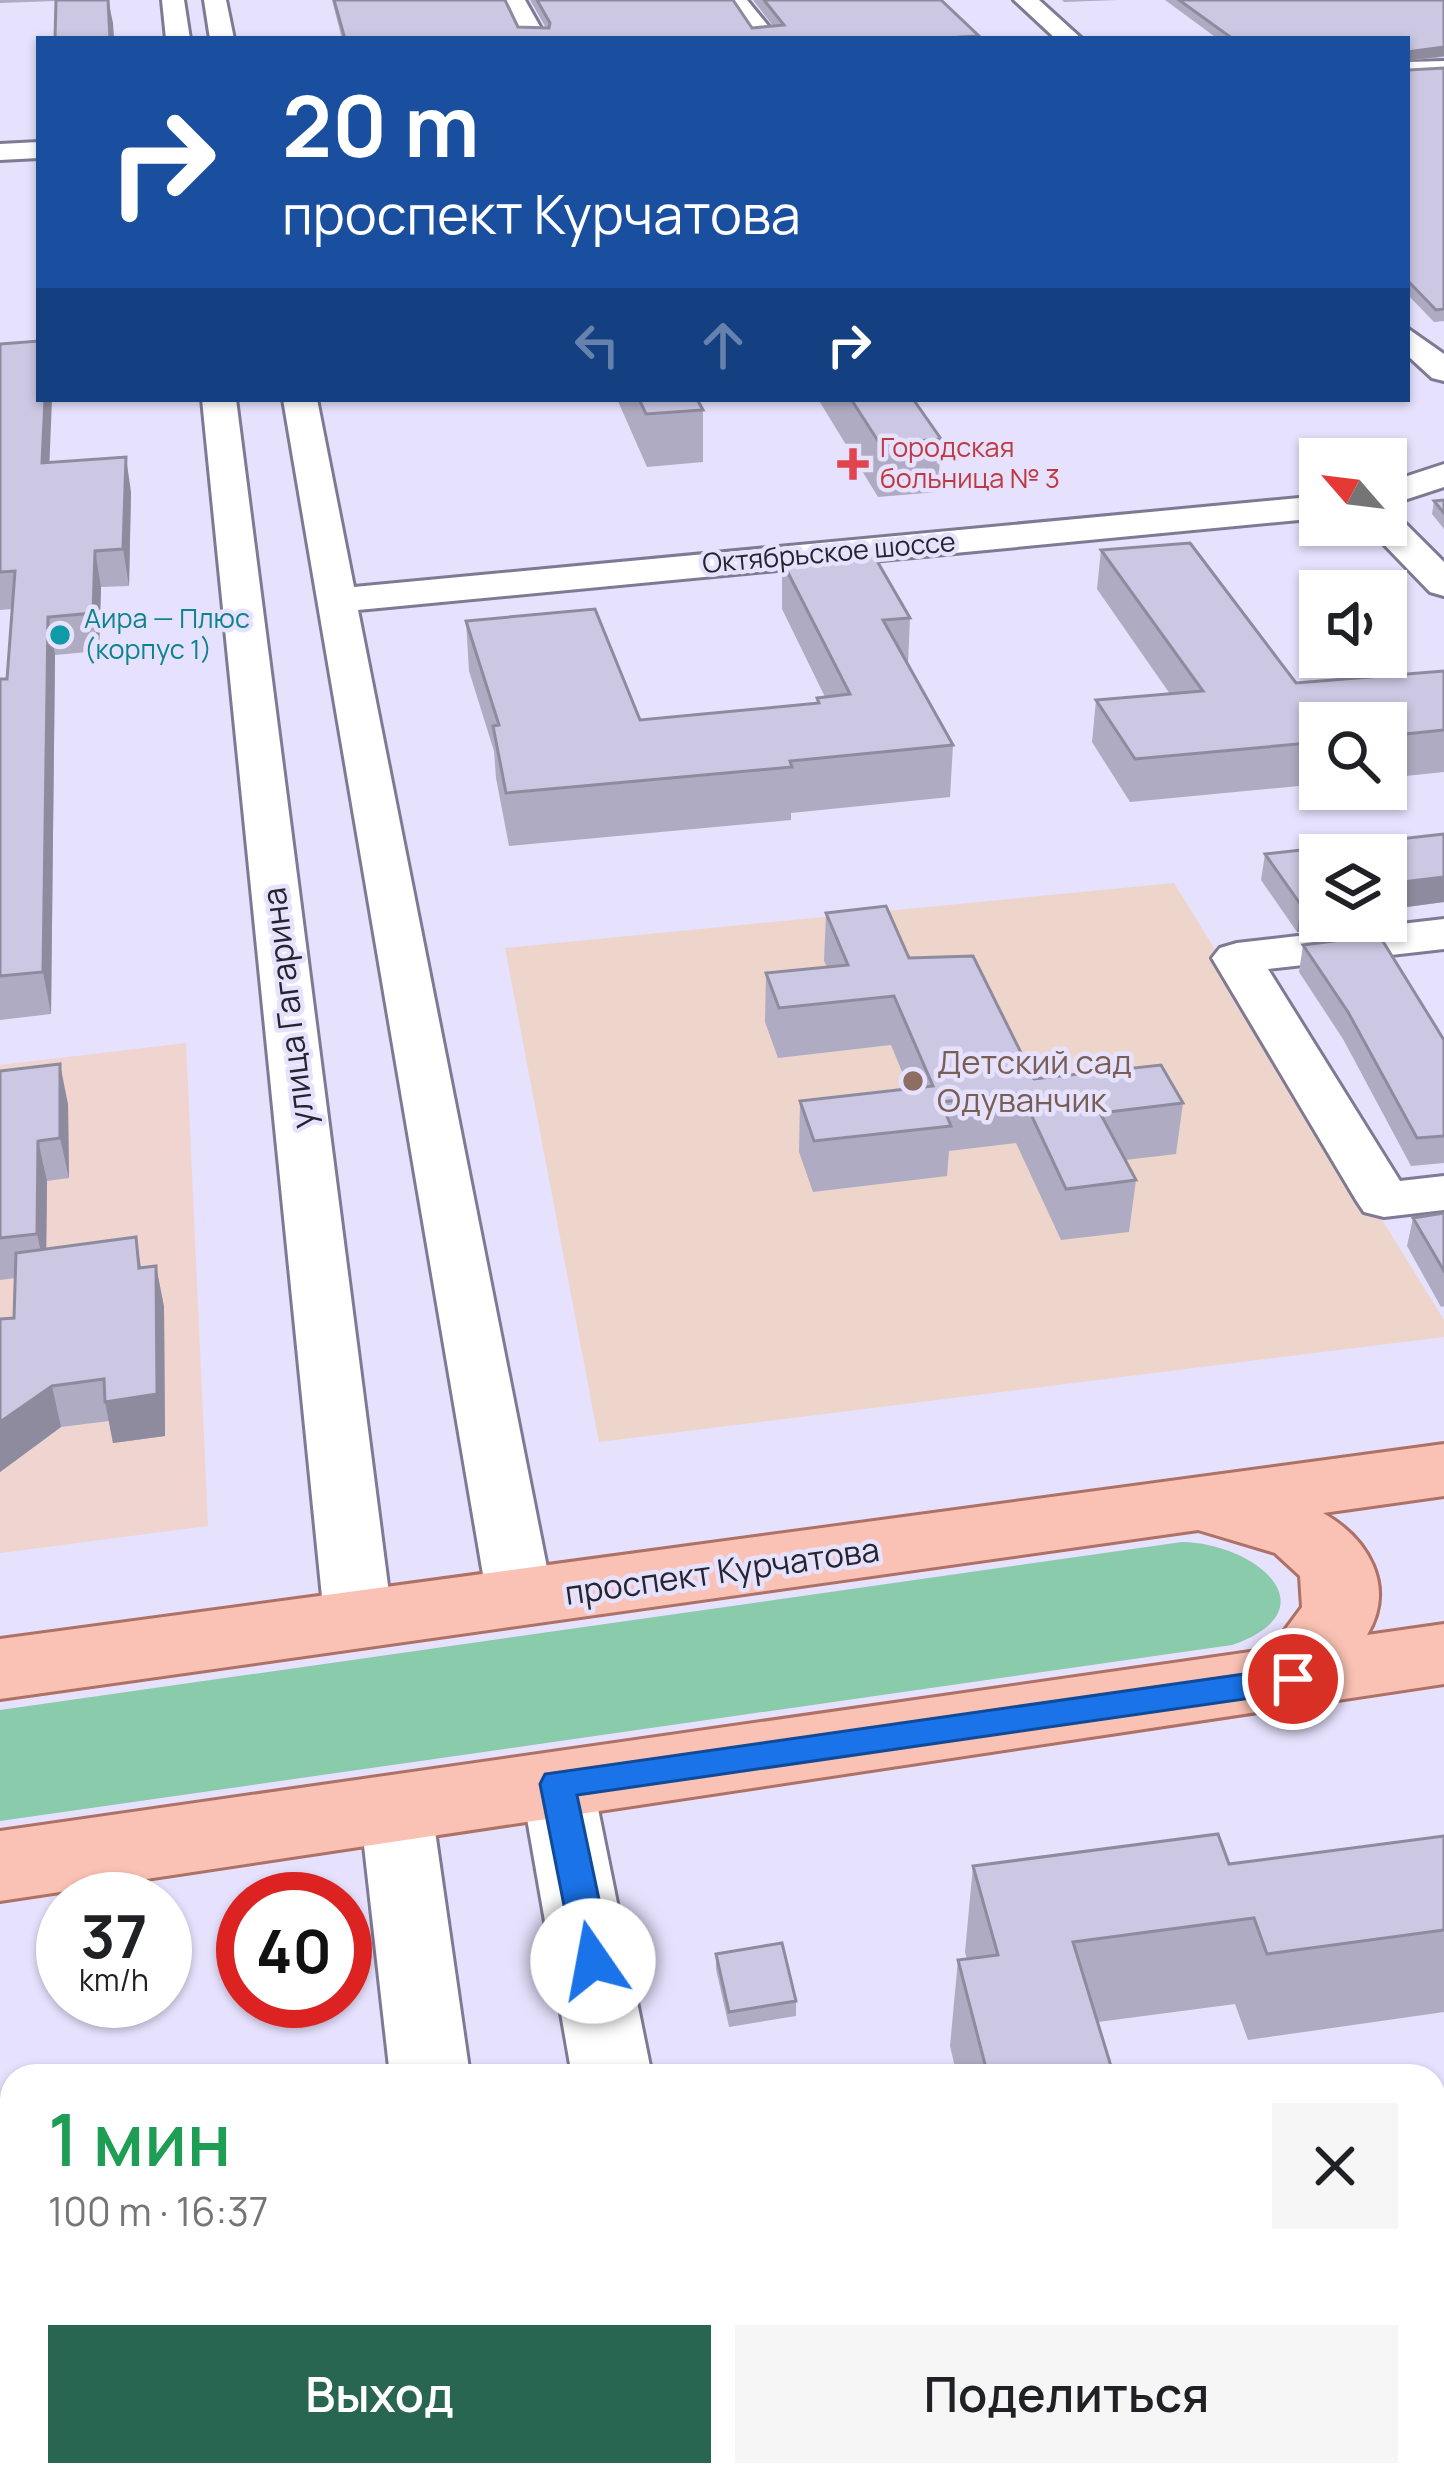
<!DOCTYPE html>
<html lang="ru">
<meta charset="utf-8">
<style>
:root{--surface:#fff;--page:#f6f6f6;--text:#202124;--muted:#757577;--accent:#296651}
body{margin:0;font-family:Manrope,sans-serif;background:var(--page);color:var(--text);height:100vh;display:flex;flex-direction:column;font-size:45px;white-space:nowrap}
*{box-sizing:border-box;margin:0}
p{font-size:39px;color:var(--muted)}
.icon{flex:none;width:66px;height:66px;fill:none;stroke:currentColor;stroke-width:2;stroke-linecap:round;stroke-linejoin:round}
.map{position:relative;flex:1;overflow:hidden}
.side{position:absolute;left:0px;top:2064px;width:1446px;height:423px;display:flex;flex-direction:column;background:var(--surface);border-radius:36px 36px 0 0;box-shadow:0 3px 9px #0004}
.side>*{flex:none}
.guide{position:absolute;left:36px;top:36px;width:1374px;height:366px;border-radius:0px;box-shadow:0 3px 9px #0004;background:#1a4fa0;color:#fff;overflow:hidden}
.needle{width:78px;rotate:298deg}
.tools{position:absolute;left:1299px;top:438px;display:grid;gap:24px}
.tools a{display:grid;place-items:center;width:108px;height:108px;border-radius:0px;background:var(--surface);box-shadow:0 3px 9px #0004;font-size:60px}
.speed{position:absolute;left:36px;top:1872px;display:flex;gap:24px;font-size:60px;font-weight:700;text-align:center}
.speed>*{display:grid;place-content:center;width:156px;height:156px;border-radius:50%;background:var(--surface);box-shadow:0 3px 9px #0004;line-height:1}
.speed small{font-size:30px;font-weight:400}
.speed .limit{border:18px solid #d22;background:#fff;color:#111}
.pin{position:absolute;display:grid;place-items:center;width:102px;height:102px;color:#fff;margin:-51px;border:6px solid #fff;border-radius:50%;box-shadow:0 3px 12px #0007}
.me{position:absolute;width:132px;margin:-66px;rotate:348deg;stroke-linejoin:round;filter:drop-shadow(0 0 9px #0008)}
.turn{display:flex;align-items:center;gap:42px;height:252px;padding:0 48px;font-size:54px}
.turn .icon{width:156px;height:156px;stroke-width:2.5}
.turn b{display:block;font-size:84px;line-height:102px}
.lanes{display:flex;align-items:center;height:114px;padding:0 48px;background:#0003;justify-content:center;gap:60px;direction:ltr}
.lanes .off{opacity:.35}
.round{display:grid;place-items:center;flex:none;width:126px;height:126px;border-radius:0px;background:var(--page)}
.head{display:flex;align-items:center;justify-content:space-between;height:204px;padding:0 48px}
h1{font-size:72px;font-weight:600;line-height:90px;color:#1e9e55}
.primary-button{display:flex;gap:24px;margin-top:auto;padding:24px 48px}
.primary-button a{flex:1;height:138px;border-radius:0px;background:var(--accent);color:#fff;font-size:48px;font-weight:600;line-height:138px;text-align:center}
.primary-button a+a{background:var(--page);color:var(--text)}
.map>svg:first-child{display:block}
.commercial{fill:#efd4d0}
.education{fill:#eed5cc}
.green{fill:#8acbac}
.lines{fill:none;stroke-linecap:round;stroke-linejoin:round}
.minor-casing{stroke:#7f7a93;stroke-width:6}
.major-casing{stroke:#ad7165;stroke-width:6}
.minor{fill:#fff;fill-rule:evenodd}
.major{fill:#fac2b4;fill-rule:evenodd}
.wall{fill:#afabc2}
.shaded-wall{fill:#8f8b9e}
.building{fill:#ccc7e2;stroke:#8f8b9e;stroke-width:3}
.route{fill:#1a73e8;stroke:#114b97;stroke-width:3}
.health-dot{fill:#e0444e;stroke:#e6e1fd;stroke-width:4.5}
.culture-dot{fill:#0f9aa8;stroke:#e6e1fd;stroke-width:4.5}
.education-dot{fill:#8d6e63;stroke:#e6e1fd;stroke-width:4.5}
.labels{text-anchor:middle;stroke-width:9;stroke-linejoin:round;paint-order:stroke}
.far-health-label{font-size:27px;fill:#be3a42;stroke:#e6e1fd;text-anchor:start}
.far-street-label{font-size:27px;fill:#26242e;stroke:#e6e1fd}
.far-culture-label{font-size:27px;fill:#0d838f;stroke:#e6e1fd;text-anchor:start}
.street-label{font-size:33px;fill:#26242e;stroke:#e6e1fd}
.education-label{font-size:33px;fill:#785e54;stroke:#e6e1fd;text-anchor:start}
</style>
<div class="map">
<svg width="1444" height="2486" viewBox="0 0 1444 2486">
<rect width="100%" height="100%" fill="#e6e1fd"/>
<path class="commercial" d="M186,1043L208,1526L0,1553V1065Z"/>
<path class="education" d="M1174,883L1444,1320V1337L599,1442L505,948Z
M12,2157V2475H217L218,2486H0V2160Z"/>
<path class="green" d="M1182,1542C1255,1543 1334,1609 1232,1645L0,1821V1710Z"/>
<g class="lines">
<defs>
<path id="minor" d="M162,0H184L190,39H166Z
M204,0H226L234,39H210Z
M503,0H525L547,39H523Z
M724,0H747L779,39H755Z
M1014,0H1039L1082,39H1056Z
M1444,61V75L1407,76V62Z
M39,142V158L0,160V144Z
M1407,328L1444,354V381L1432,378L1407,355Z
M202,399H236L392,1617L382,1635L358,1642L334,1635L324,1617Z
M283,399H317L354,587L1320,496V518L358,610L553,1598L544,1615L520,1623L496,1615L487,1598Z
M1444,464V487L1386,506V483Z
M1386,514L1399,517L1444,562V596L1430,592L1373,533L1367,525H1386Z
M1444,919V949L1268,969L1400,1181L1444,1176V1210L1384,1217L1364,1212L1356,1200L1212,958L1220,948L1237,943Z
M557,1755L582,1764L593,1784L652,2076H572L521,1784L532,1764Z
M396,1781L422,1789L432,1810L470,2076H390L360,1810L370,1789Z
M432,2475H524L525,2486H433Z
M634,2475H726L728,2486H636Z"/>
<path id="major" d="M1444,1444V1496L1323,1513C1369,1539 1396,1587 1367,1635L1444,1624V1684L0,1901V1831L1271,1649L1302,1607L1300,1576L1275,1553L1198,1530L0,1699V1639Z"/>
</defs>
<use href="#minor" class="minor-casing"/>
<use href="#major" class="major-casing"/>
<use href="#minor" class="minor"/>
<use href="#major" class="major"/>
</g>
<path class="wall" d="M0,0H109L114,39H55L56,1L0,3Z
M332,0H505L518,27L546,28L530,0H733L752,28L773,26L753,0H941L979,36V39H342Z
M1062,0H1118L1064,2Z
M1165,0H1444V57L1407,61V39H1218Z
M1407,64L1409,70L1444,68V321L1434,322L1407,294Z
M0,344L50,463L131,492L129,586L101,587L99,651L55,655L51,1014L0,1020V679H7L12,609L0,610Z
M617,399H697L703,410V462L647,467Z
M818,399H913L941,439L938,492L878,497Z
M1444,500V529L1432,514L1434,501Z
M1101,550L1296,683L1444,671V772L1386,778V723H1320V784L1130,802L1092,742L1096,700L1170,694L1097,589Z
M782,561L910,618L908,664L953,745L950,797L791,813V820L509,846L496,778L494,751L469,671L466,621L640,720L817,703V698L825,697L782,609Z
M1444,834V902L1399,908L1397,918L1386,920V855H1320V921H1377L1297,932L1261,880L1265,854Z
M826,913L909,958L1034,1079L1183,1103L1176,1154L1125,1160L1136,1180L1129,1232L1061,1240L1016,1143L949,1151L947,1176L813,1192L799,1152L800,1101L909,1089L891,1045L778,1058L765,1022L766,973L827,967L824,961Z
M1303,945L1444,1040V1163L1411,1166L1343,1039L1299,972Z
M0,1071L68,1104L69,1178L47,1181L46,1249L136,1237L141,1267L156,1266L164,1307L165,1436L113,1443L109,1421L61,1427L0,1472V1319L14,1318L15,1278L0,1280Z
M1444,1213V1306L1441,1307L1407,1246L1413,1218Z
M1444,1836V2012L1248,2040L1235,2004L1098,2022L1114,2076H957L950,2046L958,1960L967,1959L965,1952L973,1866L1229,1864Z
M716,1954L796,2001V2016L729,2027L716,1969Z"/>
<path class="shaded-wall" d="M108,0L113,23L114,39H110Z
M1444,47V56L1407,61V52Z
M45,399H52L48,499L42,463Z
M126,457L131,492L129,586L123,549Z
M95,551L101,587L99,651L93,613Z
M48,617L55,655L51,1014L43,972Z
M1444,877V902L1399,908L1397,918L1386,920V894L1395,883Z
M1320,903V921H1377L1297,932L1301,905Z
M60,1064L68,1104L69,1178L60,1138Z
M38,1141L47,1181L46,1275L37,1234Z
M156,1266L164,1307L165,1436L113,1443L105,1402Z
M52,1386L61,1427L0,1472V1422Z
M0,2238L12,2274L0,2270Z
M106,2475H120L121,2486H106Z"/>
<path class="building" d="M56,0H108L110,39H55Z
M334,0H505L518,27L549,28L550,23L537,0H733L752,28L784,25L764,0H941L979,36L961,37L963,39H345Z
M1179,0H1444V47L1407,52V39H1233Z
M1407,64L1409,70L1444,68V309L1436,310L1407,280Z
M39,341V399H45L42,463L126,457L123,549L95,551L93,613L48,617L43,972L0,976V679H7L15,571L0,572V344Z
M639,399H697L703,410L646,414Z
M851,399H913L941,439L880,444Z
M1444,500V513L1434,501Z
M1190,543L1296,683L1444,671V730L1386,736V723H1320V742L1135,759L1096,700L1203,691L1101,550Z
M873,554L910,618L883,620L953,745L790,761L792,767L506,793L493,726L499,725L466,621L595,609L640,720L819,703L817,698L850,694L782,561Z
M1444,834V877L1395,883L1402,892L1386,894V855H1320V903L1301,905L1265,854Z
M886,906L909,958L973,956L1034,1079L1161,1065L1183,1103L1100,1113L1136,1180L1066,1189L1021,1093L941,1102L951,1126L814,1141L800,1101L933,1086L894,996L779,1008L766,973L848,965L826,913Z
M1379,935L1444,1040V1136L1417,1138L1348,1012L1303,945Z
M60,1064V1138L38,1141L37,1234L0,1238V1071Z
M1444,1213V1271L1413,1218Z
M136,1237L139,1268L156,1266L157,1394L105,1402L104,1379L52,1386L0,1422V1319L14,1318L16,1253Z
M1218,1834L1229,1864L1444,1836V1930L1267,1954L1254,1918L1073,1942L1114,2076H988L958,1960L998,1955L973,1866Z
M782,1943L796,2001L729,2012L716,1954Z
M12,2267V2475H106V2486H0V2270Z"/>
<path class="route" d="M1293,1667L1310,1679L1293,1692L577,1795L612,1961L606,1972L593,1977L580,1972L575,1961L540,1784L545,1774Z"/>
<path class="health-dot" d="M847 446h12v12h12v12h-12v12h-12v-12h-12v-12h12z"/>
<circle class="culture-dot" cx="60" cy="635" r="12"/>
<circle class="education-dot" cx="913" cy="1081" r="12"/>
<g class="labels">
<g class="far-health-label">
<text x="880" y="457">Городская<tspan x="880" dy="31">больница № 3</tspan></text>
</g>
<g class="far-street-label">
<text transform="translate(829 553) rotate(-5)" y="9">Октябрьское шоссе</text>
</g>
<g class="far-culture-label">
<text x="84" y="628">Аира — Плюс<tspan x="84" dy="31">(корпус 1)</tspan></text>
</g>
<g class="street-label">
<text transform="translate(288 1008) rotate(-97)" y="12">улица Гагарина</text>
<text transform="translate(722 1571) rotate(-8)" y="12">проспект Курчатова</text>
</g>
<g class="education-label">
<text x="937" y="1074">Детский сад<tspan x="937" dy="38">Одуванчик</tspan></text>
</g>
</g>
</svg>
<div class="tools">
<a><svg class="needle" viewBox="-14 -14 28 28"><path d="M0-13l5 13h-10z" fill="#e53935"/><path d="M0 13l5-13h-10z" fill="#757577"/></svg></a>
<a><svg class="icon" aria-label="sound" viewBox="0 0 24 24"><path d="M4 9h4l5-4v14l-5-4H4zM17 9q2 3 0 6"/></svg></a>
<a><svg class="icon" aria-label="search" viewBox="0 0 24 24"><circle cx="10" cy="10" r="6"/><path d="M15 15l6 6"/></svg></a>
<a><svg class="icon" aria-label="layers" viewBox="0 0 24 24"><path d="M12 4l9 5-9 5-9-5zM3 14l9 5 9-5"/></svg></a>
</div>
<div class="speed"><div>37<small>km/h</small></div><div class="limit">40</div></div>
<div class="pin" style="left:1293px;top:1679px;background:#d93025"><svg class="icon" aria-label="arrive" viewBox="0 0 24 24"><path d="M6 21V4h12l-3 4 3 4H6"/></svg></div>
<svg class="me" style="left:593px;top:1961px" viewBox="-20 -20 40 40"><circle r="19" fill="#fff"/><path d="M0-13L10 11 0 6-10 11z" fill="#1a73e8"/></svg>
<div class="guide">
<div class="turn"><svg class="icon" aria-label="right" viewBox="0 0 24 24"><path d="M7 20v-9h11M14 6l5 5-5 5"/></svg><div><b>20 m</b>проспект Курчатова</div></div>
<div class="lanes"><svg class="icon off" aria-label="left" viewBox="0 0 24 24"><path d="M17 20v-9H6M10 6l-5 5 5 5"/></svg><svg class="icon off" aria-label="ahead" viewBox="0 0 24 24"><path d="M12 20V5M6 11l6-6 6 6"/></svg><svg class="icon" aria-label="right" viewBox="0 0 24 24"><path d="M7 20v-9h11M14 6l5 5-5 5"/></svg></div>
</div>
<section class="side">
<div class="head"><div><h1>1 мин</h1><p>100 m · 16:37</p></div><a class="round"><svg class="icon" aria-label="close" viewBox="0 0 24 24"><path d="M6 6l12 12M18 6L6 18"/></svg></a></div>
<div class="primary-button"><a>Выход</a><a>Поделиться</a></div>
</section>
</div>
